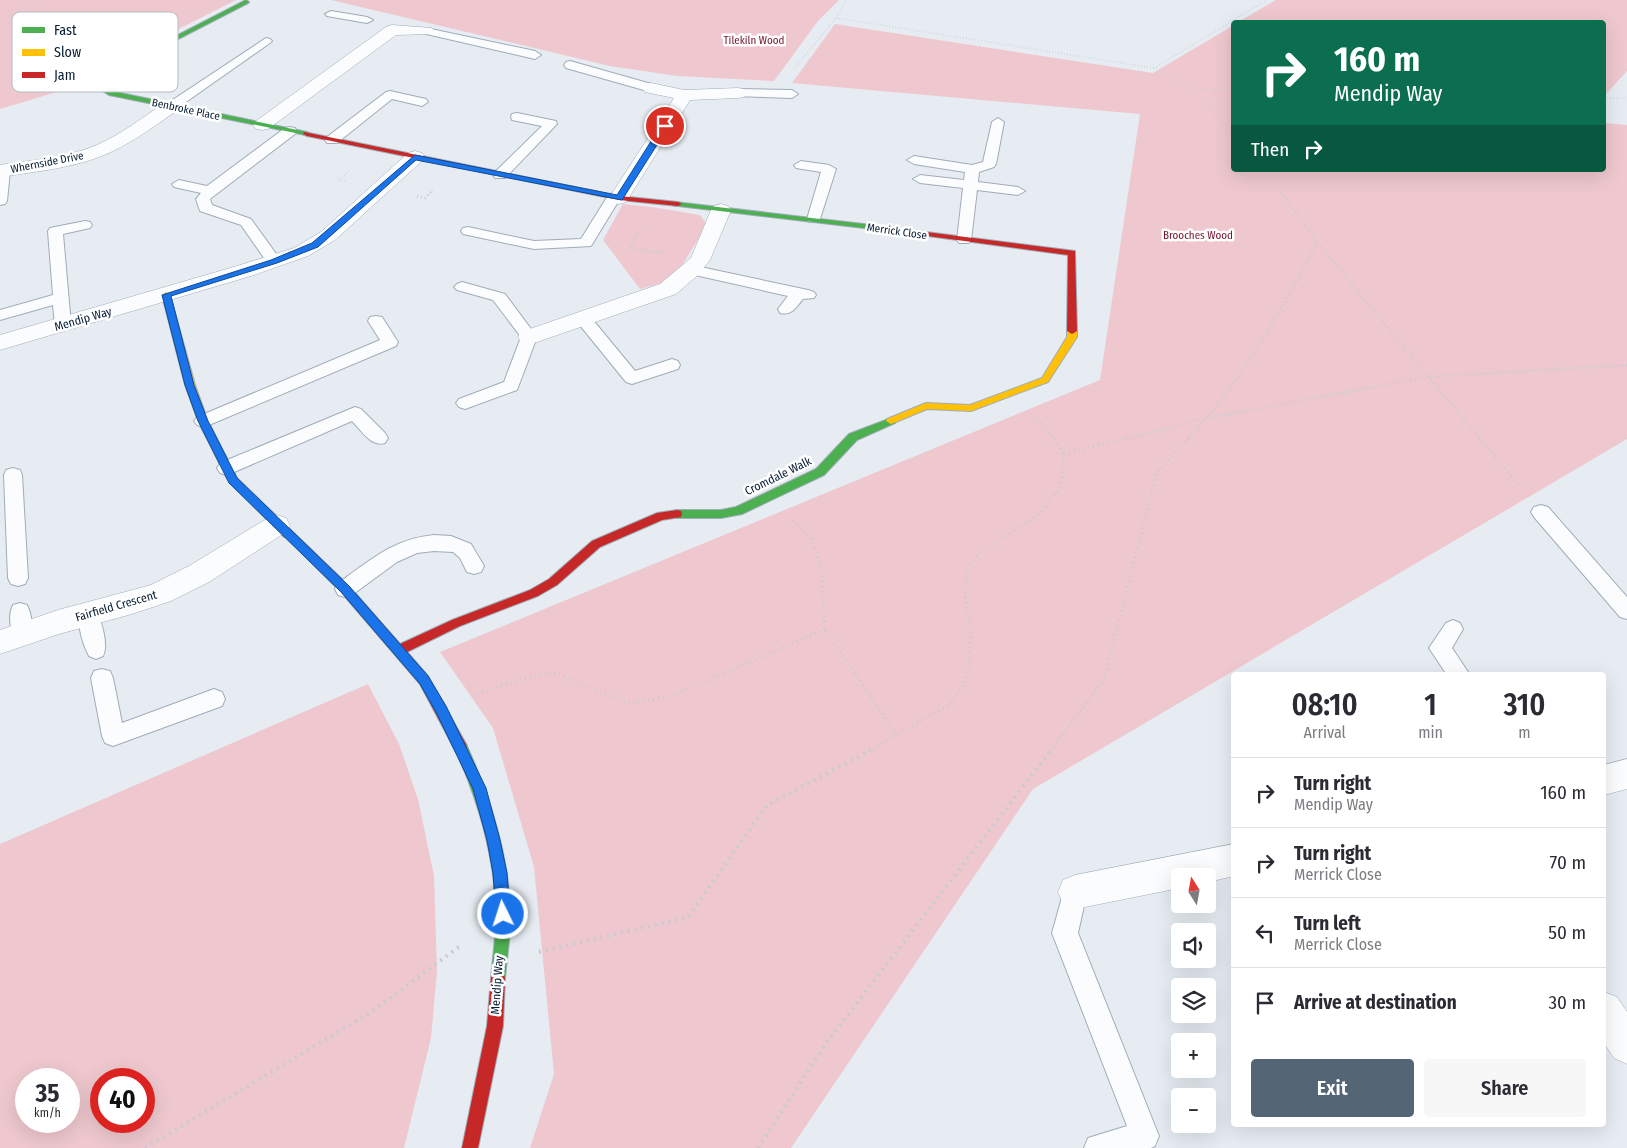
<!DOCTYPE html>
<meta charset="utf-8">
<style>
:root{--surface:#fff;--page:#f7f7f7;--text:#2b2b33;--muted:#7c7c81;--line:#e1e1e2;--accent:#546576}
body{margin:0;font-family:"Fira Sans Condensed",sans-serif;background:var(--page);color:var(--text);height:100vh;display:flex;flex-direction:column;font-size:19px;white-space:nowrap}
*{box-sizing:border-box;margin:0}
p{font-size:16px;color:var(--muted)}
.icon{flex:none;width:28px;height:28px;fill:none;stroke:currentColor;stroke-width:2;stroke-linecap:round;stroke-linejoin:round}
.map{position:relative;flex:1;overflow:hidden}
.details{position:absolute;left:1231px;top:672px;width:375px;height:455px;display:flex;flex-direction:column;background:var(--surface);border-radius:5px;box-shadow:0 5px 20px #0002}
.details>*{flex:none}
.banner{position:absolute;left:1231px;top:20px;width:375px;height:152px;border-radius:5px;box-shadow:0 5px 20px #0002;background:#0b6e4f;color:#fff;overflow:hidden}
.needle{width:32px;rotate:349deg}
.controls{position:absolute;left:1171px;top:868px;display:grid;gap:10px}
.controls a{display:grid;place-items:center;width:45px;height:45px;border-radius:5px;background:var(--surface);box-shadow:0 5px 20px #0002;font-size:25px}
.speed{position:absolute;left:15px;top:1068px;display:flex;gap:10px;font-size:25px;font-weight:700;text-align:center}
.speed>*{display:grid;place-content:center;width:65px;height:65px;border-radius:50%;background:var(--surface);box-shadow:0 5px 20px #0002;line-height:1}
.speed small{font-size:12px;font-weight:400}
.speed .limit{border:8px solid #d22;background:#fff;color:#111}
.pin{position:absolute;display:grid;place-items:center;width:42px;height:42px;color:#fff;margin:-21px;border:2px solid #fff;border-radius:50%;box-shadow:0 1px 5px #0007}
.me{position:absolute;width:55px;margin:-28px;rotate:356deg;stroke-linejoin:round;filter:drop-shadow(0 0 4px #0008)}
.turn{display:flex;align-items:center;gap:18px;height:105px;padding:0 20px;font-size:22px}
.turn .icon{width:65px;height:65px;stroke-width:2.5}
.turn b{display:block;font-size:35px;line-height:42px}
.then{display:flex;align-items:center;height:48px;padding:0 20px;background:#0003;gap:10px;font-size:19px}
.eta{display:flex;justify-content:space-evenly;align-items:center;height:85px;text-align:center}
.eta b{font-size:30px;font-weight:600;line-height:35px}
.action{display:flex;gap:10px;margin-top:auto;padding:10px 20px}
.action a{flex:1;height:58px;border-radius:5px;background:var(--accent);color:#fff;font-size:20px;font-weight:600;line-height:58px;text-align:center}
.action a+a{background:var(--page);color:var(--text)}
ul{padding:0;list-style:none}
li{display:flex;align-items:center;gap:15px;height:70px;padding:0 20px;border-top:1px solid var(--line)}
li div{flex:1}
li b{display:block;font-size:19px}
li em{font-style:normal}
.map>svg:first-child{display:block}
.green{fill:#eec8ce;fill-rule:evenodd}
.lines{fill:none;stroke-linecap:round;stroke-linejoin:round}
.lane-casing{stroke:#9facb9;stroke-width:2}
.street-casing{stroke:#9facb9;stroke-width:1}
.fast-casing{stroke:#9facb9;stroke-width:2}
.slow-casing{stroke:#9facb9;stroke-width:2}
.jam-casing{stroke:#9facb9;stroke-width:2}
.path-far3{stroke:#c8cbd0;stroke-width:2;stroke-dasharray:0.5 2.5;stroke-linecap:butt}
.path-far2{stroke:#c8cbd0;stroke-width:2.5;stroke-dasharray:1 3;stroke-linecap:butt}
.path-far1{stroke:#c8cbd0;stroke-width:3;stroke-dasharray:1 4;stroke-linecap:butt}
.path{stroke:#c8cbd0;stroke-width:4;stroke-dasharray:2 5;stroke-linecap:butt}
.lane{fill:#fbfcfd;fill-rule:evenodd}
.street{fill:#fbfcfd;fill-rule:evenodd}
.fast{fill:#4caf50;fill-rule:evenodd}
.slow{fill:#ffc107;fill-rule:evenodd}
.jam{fill:#c62828;fill-rule:evenodd}
.route{fill:#1a73e8;stroke:#114b97}
.labels{text-anchor:middle;stroke-width:5;stroke-linejoin:round;paint-order:stroke}
.far-park-label{font-size:11px;fill:#6f152a;stroke:#fff}
.far-street-label{font-size:11px;fill:#061c33;stroke:#fff}
.street-label{font-size:12px;fill:#061c33;stroke:#fff}
.key{fill:#fff;stroke:#b4bbc2;stroke-width:1}
.key-label{font-size:14px;fill:#061c33}
</style>
<div class="map">
<svg width="1627" height="1148" viewBox="0 0 1627 1148">
<rect width="100%" height="100%" fill="#e6ecf2"/>
<path class="green" d="M0,0H236L143,47L77,86L0,109Z
M331,0H839L818,21L774,81L677,76L610,66Z
M1276,0H1627V71L1604,96V22H1238Z
M835,24L1153,73L1234,25V170H1604V123L1627,125V439L1033,789L791,1148H530L554,1074L534,867L493,728L440,652L1100,380L1140,114L792,83Z
M623,204L652,207L700,215L707,225L673,280L640,289L603,240Z
M368,684L399,744L418,799L434,876L437,971L431,1038L404,1148H0V844ZM26,1079H69V1121H26ZM101,1079H144V1121H101Z"/>
<g class="lines">
<defs>
<path id="lane" d="M331,11L367,17L373,20L367,23L327,16L325,14Z
M426,28L535,51L541,55L535,59L422,33L420,31Z
M266,38L270,39L272,41L270,43L176,109H168L166,106L168,103Z
M570,61L655,85L657,88L651,92L566,68L564,65L566,62Z
M738,89L792,90L798,94L792,98L734,96L732,93Z
M390,91L426,99L428,102L422,106L392,99L337,143H327L325,140L327,137L386,92Z
M517,113L556,121L557,124L505,178H495L493,175L495,172L542,126L512,120L511,117L512,114Z
M998,118L1004,122L996,164L994,167L979,172L978,182L1018,187L1025,191L1018,195L977,190L971,240L969,243H959L957,240L963,188L920,183L913,179L920,175L964,180L965,172L914,164L907,160L914,156L972,165L983,162L992,122Z
M290,127L295,128L297,131L295,134L210,199L212,205L251,219L282,262L279,265H269L241,225L200,211L196,199L201,193L174,187L172,184L179,180L207,186L285,128Z
M801,161L829,165L836,169L819,222H809L807,219L821,172L796,168L794,165Z
M3,167L10,171L7,201L5,204L0,205V168Z
M614,193L619,194L621,197L591,246L534,249L463,234L461,231L463,228L468,227L534,241L581,239L609,194Z
M85,221L90,222L92,225L90,228L63,234L71,325L69,329L63,330L57,329L55,325L53,305L0,320V310L53,295L48,231L50,228Z
M691,265L808,290L814,292L816,295L814,298L803,299C796,307 792,316 780,313L778,309L788,296L686,273L683,270L686,267Z
M462,282L505,294L537,337L517,390L465,409L459,407L456,403L459,399L504,382L521,337L493,300L457,290L454,287L457,284Z
M582,313L588,314L635,371L672,359L678,361L680,365L678,369L638,382L632,384L626,382L574,318L576,314Z
M376,316L382,317L398,342L396,346L209,425L203,427L197,425L194,421L197,417L380,340L368,321L370,317Z
M355,407L361,409L385,433L388,438L385,443C371,447 362,431 352,421L232,473L226,475L220,473L217,468L220,463Z
M13,468L20,470L22,475L28,578L25,584L18,586L11,584L8,578L4,475L6,470Z
M1541,505L1548,507L1627,597V619L1620,617L1534,517L1531,512L1534,507Z
M434,535L451,536L471,544L484,566L481,572L474,574L467,572L460,558L453,552L434,551L417,553L397,562L352,595L345,597L338,595L335,589L338,583C370,561 392,539 434,535Z
M20,603L27,605C32,615 34,630 29,640L22,643L15,640C10,630 8,615 13,605Z
M88,606L95,608C101,620 109,644 103,656L96,659L89,656C83,645 75,620 81,608Z
M1453,620L1460,623L1463,629L1452,648L1470,675H1447L1429,648L1446,623Z
M102,669L110,671L113,678L122,723L214,689L222,692L225,699L222,706L113,746L105,743L102,736L91,678L94,671Z
M1075,880L1084,883L1087,892L1078,933L1159,1136L1155,1146L1151,1148H1084L1088,1138L1127,1126L1052,933L1066,883Z"/>
<path id="street" d="M392,25L432,28L434,31L432,34L396,35L268,129L262,130L256,129L253,125L256,121L386,27Z
M651,83L684,90L738,88L744,89L747,93L744,97L738,98L690,100L626,202L619,204L612,202L609,198L674,98L645,92L642,88L645,84Z
M172,101L178,102L181,106L178,110C157,124 136,140 113,151C78,168 38,171 0,177V165C33,160 66,158 97,145C122,134 143,117 166,102Z
M415,151L422,153L424,157L422,161L335,240L308,256L251,276L0,350V335L237,266L294,248L321,232L408,153Z
M721,204L728,206L731,210L710,260L698,275L676,294L537,342L529,344L521,342L518,337L521,332L660,284L691,258L711,210L714,206Z
M277,515L286,518L290,525L286,532L209,582L171,601L132,614L59,634L0,654V630L58,610L151,585L189,566L268,518Z
M1627,759V789L1604,795V765Z
M1234,844V876L1208,882V876H1180V888L1075,909L1063,904L1058,892L1063,880L1075,875Z
M1604,992L1617,997L1627,1012V1064L1614,1058L1604,1043Z"/>
<path id="fast" d="M246,0L249,2L248,3L116,71L106,82L107,89L111,91L307,132L311,134L310,136L109,95L101,90L99,82L112,69Z
M675,202L898,228L902,230L898,232L678,206H675Z
M891,418L895,419L896,421L895,423L857,440L824,475L742,514L721,518H677L672,514L677,510H721L736,507L816,469L849,434Z
M461,742L466,744C490,797 509,854 510,913C511,935 507,956 505,978L503,983L498,985L493,983L491,978C493,957 496,935 496,913C495,855 478,801 455,748L456,744Z"/>
<path id="slow" d="M166,292L170,295L195,385L208,421L237,478L292,531L293,534L292,537H284L228,480L198,421L185,385L162,295Z
M1072,328L1077,331V337L1048,382L971,411L927,409L891,424L886,421L887,419L926,403L970,405L1042,378L1067,337V331Z"/>
<path id="jam" d="M304,132L619,196L678,202L682,204L678,206L619,200L307,136L303,134Z
M895,228L1075,251L1077,331L1072,334L1067,331L1068,255L898,232H895Z
M677,510L681,511L682,514L681,517L662,520L600,547L557,585L538,596L460,626L407,652L428,676L466,744L467,748L466,752L461,754L456,752L420,684L341,592L283,534L284,531H292L349,586L400,644L452,620L530,590L549,579L592,541L657,513Z
M498,971L503,973L505,978L503,1026L478,1148H462L487,1026L491,978L493,973Z"/>
</defs>
<use href="#lane" class="lane-casing"/>
<use href="#street" class="street-casing"/>
<use href="#fast" class="fast-casing"/>
<use href="#slow" class="slow-casing"/>
<use href="#jam" class="jam-casing"/>
<path class="path-far3" d="M836,18L1154,68C1188,83 1210,106 1234,133
M0,20L41,0
M1154,68L1267,0
M794,69L836,18L846,0
M1194,89L1234,90
M1604,98H1627
M1265,170L1282,193
M345,181L338,180L350,170
M430,193L434,189"/>
<path class="path-far2" d="M1281,192L1317,242L1480,439
M417,196L425,198L431,192
M640,229L630,248L662,253
M1035,417L1054,439
M1125,439L1207,418L1427,377L1627,365
M1188,439C1242,380 1281,312 1317,242"/>
<path class="path-far1" d="M1479,437L1523,491
M1064,454L1130,437
M793,520L812,541L821,568L825,629L897,736
M473,696L501,685L553,672L620,700L634,703L672,696L825,629
M869,751L947,706L963,687L969,667L971,630L965,595L967,569L982,550L1038,516L1061,486L1064,454L1053,437
M1050,751L1104,680L1156,474L1189,437"/>
<path class="path" d="M539,952L688,917L767,805L871,750
M145,1148L371,1012L460,946
M758,1148L827,1042L1051,750"/>
<use href="#lane" class="lane"/>
<use href="#street" class="street"/>
<use href="#fast" class="fast"/>
<use href="#slow" class="slow"/>
<use href="#jam" class="jam"/>
</g>
<path class="route" d="M662,124L669,126L622,200L416,160L318,247L277,263L171,296L194,385L208,421L237,478L349,586L428,676L446,706L486,788L500,840L507,873L510,914L508,919L503,921L498,919L496,914L493,873L487,840L473,789L437,714L420,684L341,592L229,483L198,421L185,385L162,295L271,260L312,243L415,155L617,195Z"/>
<g class="labels">
<g class="far-park-label">
<text x="754" y="44">Tilekiln Wood</text>
<text x="1198" y="239">Brooches Wood</text>
</g>
<g class="far-street-label">
<text transform="translate(186 109) rotate(12)" y="4">Benbroke Place</text>
<text transform="translate(47 162) rotate(-11)" y="4">Whernside Drive</text>
<text transform="translate(897 231) rotate(8)" y="4">Merrick Close</text>
</g>
<g class="street-label">
<text transform="translate(83 319) rotate(-16)" y="4">Mendip Way</text>
<text transform="translate(778 476) rotate(-26)" y="4">Cromdale Walk</text>
<text transform="translate(116 606) rotate(-16)" y="4">Fairfield Crescent</text>
<text transform="translate(497 985) rotate(-86)" y="4">Mendip Way</text>
</g>
</g>
<rect x="12" y="12" width="166" height="80" rx="8" class="key"/>
<rect x="22" y="27" width="23" height="6" fill="#4caf50"/>
<rect x="22" y="49" width="23" height="7" fill="#ffc107"/>
<rect x="22" y="72" width="23" height="6" fill="#c62828"/>
<g class="key-label">
<text x="54" y="35">Fast</text>
<text x="54" y="57">Slow</text>
<text x="54" y="80">Jam</text>
</g>
</svg>
<div class="controls">
<a><svg class="needle" viewBox="-14 -14 28 28"><path d="M0-13l5 13h-10z" fill="#e53935"/><path d="M0 13l5-13h-10z" fill="#7c7c81"/></svg></a>
<a><svg class="icon" aria-label="sound" viewBox="0 0 24 24"><path d="M4 9h4l5-4v14l-5-4H4zM17 9q2 3 0 6"/></svg></a>
<a><svg class="icon" aria-label="layers" viewBox="0 0 24 24"><path d="M12 4l9 5-9 5-9-5zM3 14l9 5 9-5"/></svg></a>
<a>+</a>
<a>−</a>
</div>
<div class="speed"><div>35<small>km/h</small></div><div class="limit">40</div></div>
<div class="pin" style="left:665px;top:126px;background:#d93025"><svg class="icon" aria-label="arrive" viewBox="0 0 24 24"><path d="M6 21V4h12l-3 4 3 4H6"/></svg></div>
<svg class="me" style="left:503px;top:914px" viewBox="-20 -20 40 40"><circle r="17" fill="#1a73e8" stroke="#fff" stroke-width="3"/><path d="M0-11L8 9 0 5-8 9z" fill="#fff"/></svg>
<div class="banner">
<div class="turn"><svg class="icon" aria-label="right" viewBox="0 0 24 24"><path d="M7 20v-9h11M14 6l5 5-5 5"/></svg><div><b>160 m</b>Mendip Way</div></div>
<div class="then">Then<svg class="icon" aria-label="right" viewBox="0 0 24 24"><path d="M7 20v-9h11M14 6l5 5-5 5"/></svg></div>
</div>
<section class="details">
<div class="eta">
<div><b>08:10</b><p>Arrival</p></div>
<div><b>1</b><p>min</p></div>
<div><b>310</b><p>m</p></div>
</div>
<ul>
<li><svg class="icon" aria-label="right" viewBox="0 0 24 24"><path d="M7 20v-9h11M14 6l5 5-5 5"/></svg><div><b>Turn right</b><p>Mendip Way</p></div><em>160 m</em></li>
<li><svg class="icon" aria-label="right" viewBox="0 0 24 24"><path d="M7 20v-9h11M14 6l5 5-5 5"/></svg><div><b>Turn right</b><p>Merrick Close</p></div><em>70 m</em></li>
<li><svg class="icon" aria-label="left" viewBox="0 0 24 24"><path d="M17 20v-9H6M10 6l-5 5 5 5"/></svg><div><b>Turn left</b><p>Merrick Close</p></div><em>50 m</em></li>
<li><svg class="icon" aria-label="arrive" viewBox="0 0 24 24"><path d="M6 21V4h12l-3 4 3 4H6"/></svg><div><b>Arrive at destination</b></div><em>30 m</em></li>
</ul>
<div class="action"><a>Exit</a><a>Share</a></div>
</section>
</div>
